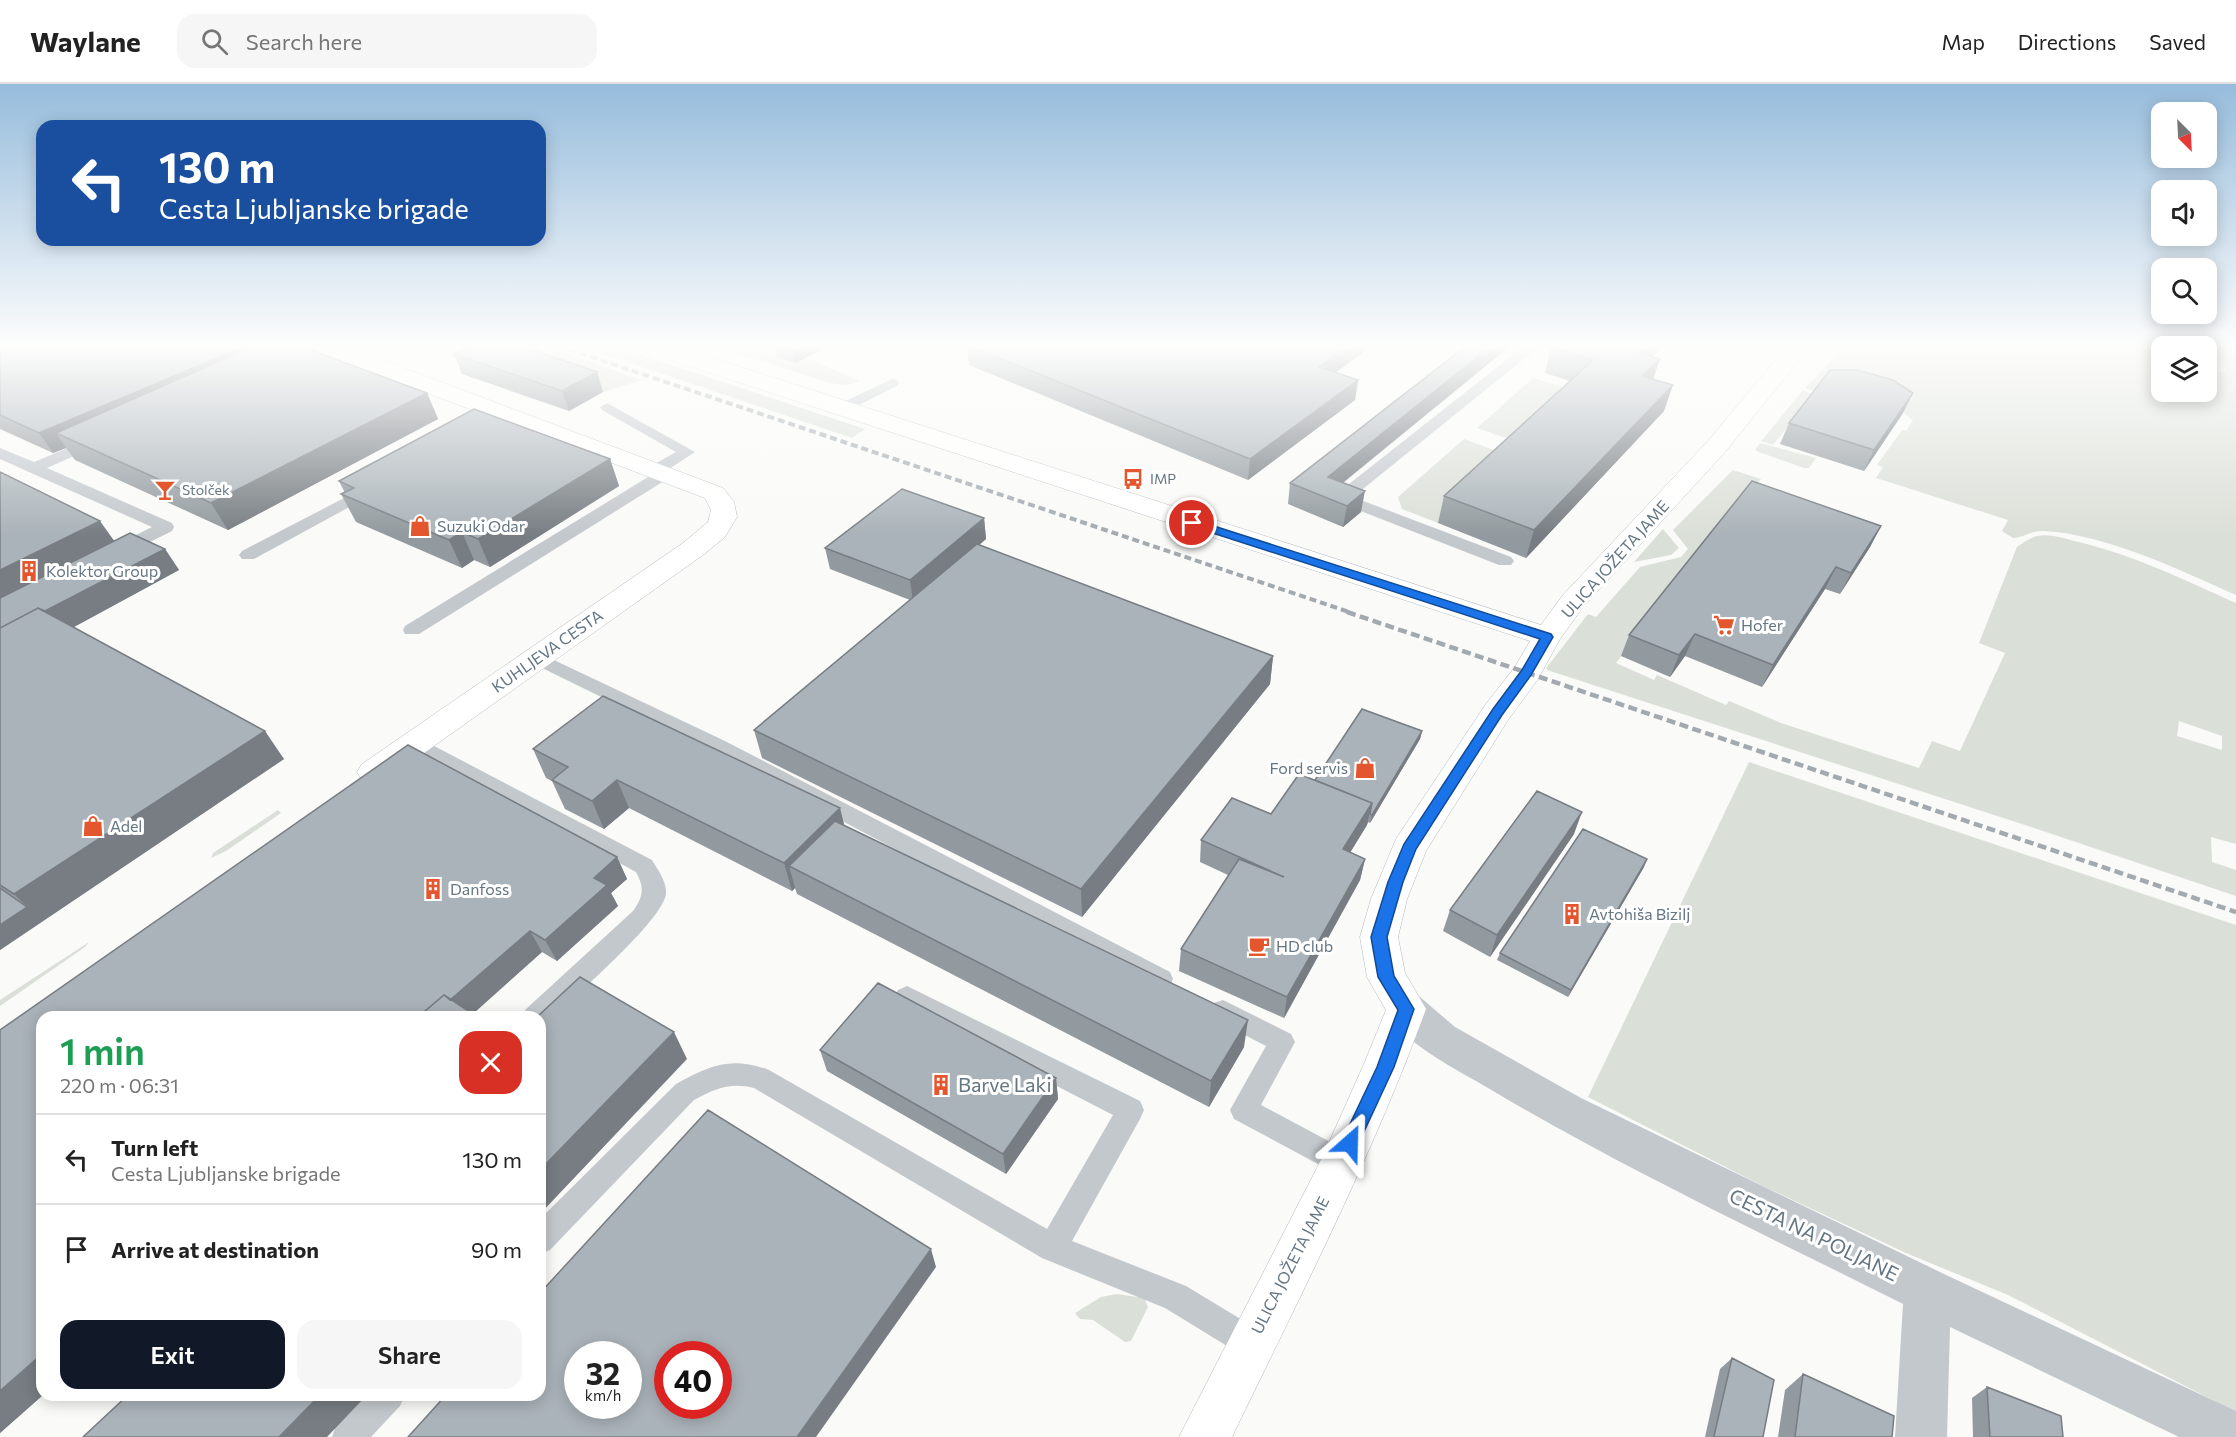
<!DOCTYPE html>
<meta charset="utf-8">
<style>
:root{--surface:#fff;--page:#f6f6f6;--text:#222;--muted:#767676;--line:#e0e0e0;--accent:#111827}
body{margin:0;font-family:Commissioner,sans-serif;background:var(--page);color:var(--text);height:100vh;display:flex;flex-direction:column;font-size:22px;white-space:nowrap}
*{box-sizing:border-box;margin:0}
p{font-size:20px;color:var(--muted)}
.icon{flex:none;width:33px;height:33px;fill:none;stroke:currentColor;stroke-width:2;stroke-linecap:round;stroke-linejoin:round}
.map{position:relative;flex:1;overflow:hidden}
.panel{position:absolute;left:36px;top:927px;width:510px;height:390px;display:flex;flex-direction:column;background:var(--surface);border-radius:18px;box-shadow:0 3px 15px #0003}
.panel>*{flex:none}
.top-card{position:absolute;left:36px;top:36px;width:510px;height:126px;border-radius:18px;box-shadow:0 3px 15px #0003;background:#1a4fa0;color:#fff;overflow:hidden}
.needle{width:39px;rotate:156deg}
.fabs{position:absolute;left:2151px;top:18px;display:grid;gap:12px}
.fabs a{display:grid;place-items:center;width:66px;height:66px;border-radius:12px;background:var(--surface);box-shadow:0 3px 15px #0003;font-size:30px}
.speed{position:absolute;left:564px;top:1257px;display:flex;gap:12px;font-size:30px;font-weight:700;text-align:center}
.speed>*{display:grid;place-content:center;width:78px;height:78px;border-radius:50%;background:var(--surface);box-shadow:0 3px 15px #0003;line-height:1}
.speed small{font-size:15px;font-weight:400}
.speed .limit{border:9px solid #d22;background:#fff;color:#111}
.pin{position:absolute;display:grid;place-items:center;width:51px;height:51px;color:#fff;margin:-26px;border:3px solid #fff;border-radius:50%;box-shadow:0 2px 6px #0007}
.me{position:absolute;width:66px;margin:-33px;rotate:25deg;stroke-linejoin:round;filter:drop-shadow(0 0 4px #0008)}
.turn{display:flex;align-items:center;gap:21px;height:126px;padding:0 24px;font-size:27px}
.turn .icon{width:78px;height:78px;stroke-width:2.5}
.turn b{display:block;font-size:42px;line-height:51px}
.round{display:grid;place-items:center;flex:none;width:63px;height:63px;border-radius:18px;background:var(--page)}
.summary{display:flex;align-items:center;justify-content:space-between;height:102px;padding:0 24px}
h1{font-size:36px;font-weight:600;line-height:45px;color:#1e9e55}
.action{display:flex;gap:12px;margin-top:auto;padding:12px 24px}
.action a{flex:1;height:69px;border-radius:18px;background:var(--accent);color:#fff;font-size:24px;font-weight:600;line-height:69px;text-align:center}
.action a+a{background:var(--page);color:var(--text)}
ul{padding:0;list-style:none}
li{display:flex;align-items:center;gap:18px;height:90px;padding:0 24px;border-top:2px solid var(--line)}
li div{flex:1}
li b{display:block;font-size:22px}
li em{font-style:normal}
header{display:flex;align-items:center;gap:36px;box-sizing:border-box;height:84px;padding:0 30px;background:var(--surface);border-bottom:2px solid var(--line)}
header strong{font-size:28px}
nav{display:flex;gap:33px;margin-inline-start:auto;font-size:21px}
.search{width:420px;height:54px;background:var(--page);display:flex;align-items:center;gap:15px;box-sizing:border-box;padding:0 21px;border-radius:18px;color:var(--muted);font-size:22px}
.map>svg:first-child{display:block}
.green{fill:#dadfd7;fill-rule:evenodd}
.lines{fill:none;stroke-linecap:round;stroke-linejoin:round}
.secondary-casing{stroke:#b3babf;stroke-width:1}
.lane{fill:#c3c8cc;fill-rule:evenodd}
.street{fill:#c3c8cc;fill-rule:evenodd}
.secondary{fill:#fff;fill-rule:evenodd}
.rail-far1{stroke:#a2aab0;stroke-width:4;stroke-dasharray:7 4;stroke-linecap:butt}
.rail{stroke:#a2aab0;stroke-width:4.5;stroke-dasharray:9 4.5;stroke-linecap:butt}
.wall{fill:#929a9f}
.shaded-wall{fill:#777d82}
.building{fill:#aab3b9;stroke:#777d82;stroke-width:1.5;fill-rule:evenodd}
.route{fill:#1a73e8;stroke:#114b97;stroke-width:1.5}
.labels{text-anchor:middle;stroke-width:6;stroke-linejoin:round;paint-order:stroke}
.far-poi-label{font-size:14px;fill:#657683;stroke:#fff;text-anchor:start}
.poi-label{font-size:16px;fill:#657683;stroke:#fff;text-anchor:start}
.street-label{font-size:16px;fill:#657683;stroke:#fff}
.near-poi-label{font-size:20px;fill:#657683;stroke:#fff;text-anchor:start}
.near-street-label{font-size:20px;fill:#657683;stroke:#fff}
</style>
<header>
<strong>Waylane</strong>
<div class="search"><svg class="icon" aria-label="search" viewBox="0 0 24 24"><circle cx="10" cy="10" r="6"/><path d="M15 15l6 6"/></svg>Search here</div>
<nav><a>Map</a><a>Directions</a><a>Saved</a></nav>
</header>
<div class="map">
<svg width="2236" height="1353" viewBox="0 0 2236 1353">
<rect width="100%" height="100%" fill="#fafaf8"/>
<path class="green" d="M501,262H531L553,270L559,266L641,296L603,308L499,272Z
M580,262H614L865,345L852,354Z
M714,262H753L795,279L806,274L860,297L846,301L830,299Z
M1841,262H2236V511C2180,486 2105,450 2044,447C2032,446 2024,454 2013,454L2002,447L2008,436L1876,394L1883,383L1877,381L1902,346L1906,347L1913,336L1886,315L1816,308L1805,304L1835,273ZM2162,262H2206L2207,274L2225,278L2226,289L2207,285V283L2206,308H2162Z
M1533,294L1579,308L1523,360L1477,344Z
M1803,306L1813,311L1773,361L1761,357Z
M1464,355L1510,372L1438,439L1402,425L1398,413Z
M1760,359L1816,374L1809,384H1804L1759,368L1755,366Z
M1733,386L1761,395L1616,579L1654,596L1657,591L1726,621L1729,617L1781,639L1919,684L1932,657L1960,667L2005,569L1979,559L2017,463C2023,459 2030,454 2037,452C2050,449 2066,455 2078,458C2134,471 2184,496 2236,519V760L2211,753L2212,778L2236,786V812L2022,740L1547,586V583L1588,530L1596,533L1640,483L1681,473L1688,465L1673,446ZM2179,637L2222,652V666L2177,652Z
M1663,445L1679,464L1671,471L1634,478Z
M1749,678L2236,841V1328L2008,1211L1906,1169L1763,1102L1588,1013Z
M278,726L281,729L226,767L211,774L213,769Z
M89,858L85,863L0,922V916Z
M1117,1210L1144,1214L1148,1223L1131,1257L1125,1258L1093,1236L1080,1235L1075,1229L1101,1213Z"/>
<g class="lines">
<defs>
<path id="secondary" d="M313,262H345L723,404L734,418L737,433L725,453L703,471L386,696L374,700L362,696L357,688L362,680L683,459L708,438L711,426L705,414L316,267Z
M640,262H675L1541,541L1563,511L1708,357L1787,262H1810L1726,367L1583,523L1560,555L1538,595L1508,636L1426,767L1407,815L1398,853L1405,889L1426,925C1372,1073 1300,1212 1232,1353H1179L1322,1074L1364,980L1386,926L1367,893L1360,853L1371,815L1396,755L1486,620L1515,583L1530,557L643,267Z"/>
</defs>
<use href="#secondary" class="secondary-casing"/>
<path class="lane" d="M1524,262H1540L1353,413L1511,473L1514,477L1511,481H1499L1335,417L1333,414L1335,411Z
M892,295L897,296L899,299L897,302L845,328H835L833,325L835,322Z
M607,319L695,368L669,385L674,389L672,392L419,550H405L403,546L405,542L653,390L647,386L649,383L676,368L602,326L600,323Z
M94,353L99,355L102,358L99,361L47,384L172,439L174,443L172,447L124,471H112L109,467L112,463L152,443L0,375V364L34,378Z
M369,401L375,403L377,406L375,409L254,475H242L239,471L242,467Z
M537,568L725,657L1170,888L1173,895L1170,902L1161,905L1152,902L711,667L530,578L527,574L530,570Z
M415,652L652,776C658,786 667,798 666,810C662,838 569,917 544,941L540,942V933H522L526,925L633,827C643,813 645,804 636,788L408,664L405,659L408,654Z
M907,902L1140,1017L1144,1026L1140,1035L1072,1157L1186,1202L1262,1248L1267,1259L1262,1270L1251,1275L1240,1270L1165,1224L1042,1174L754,1004C730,998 715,1005 694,1016L550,1166L540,1170V1135L676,1000C710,981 731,972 769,986L1047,1145L1113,1031L898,920L894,913L898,906Z
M1223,916L1291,950L1295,958L1261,1021L1351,1069L1355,1078L1351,1087L1341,1091L1331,1087L1234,1035L1230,1026L1266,962L1214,935L1210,927L1214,919Z
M367,1311H405L400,1322L371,1353H332L336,1341Z"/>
<path class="street" d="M1406,908L1420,913L1455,943L1581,1014L1944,1190L2236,1327V1353H2179L1950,1243L1947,1353H1895L1903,1220C1764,1150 1622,1084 1488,1004C1455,984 1404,961 1386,925L1392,913Z"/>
<use href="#secondary" class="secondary"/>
<path class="rail-far1" d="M559,262L1352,529"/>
<path class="rail" d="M1347,528L2236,828"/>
</g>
<path class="wall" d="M0,262L427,309L438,335L228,446L75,376L66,364L53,369L0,345Z
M775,262H829L795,279L777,273Z
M967,262H1372L1336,288L1358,296L1355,316L1248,396L969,281Z
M1466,262H1510L1343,399L1361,428L1343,443L1288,420L1290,399Z
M1553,262H1660V265L1652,273L1660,275L1653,295L1664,327L1526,474L1438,439L1444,412L1570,297L1545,289L1551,263Z
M454,270L597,288L603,308L569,327L462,290Z
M1903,329L1864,387L1780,360L1789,339Z
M610,375L619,402L490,483L474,476L462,484L356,438L341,410L345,409L339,397Z
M0,388L114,457L165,465L179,486L74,543L284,675L0,866Z
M984,434L986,455L979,461L1273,572L1270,600L1082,833L762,674L754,646L910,516L830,485L825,464Z
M1881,442L1870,463L1840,510L1825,505L1762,603L1685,572L1670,593L1621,572L1629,551Z
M1422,647L1420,655L1370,739L1368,738L1367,741L1350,768L1365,775L1360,796L1284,934L1179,887L1181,865L1228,791L1200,778L1201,756L1271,730L1315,696Z
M408,661L617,773L627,795L611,809L618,822L557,877L542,868L473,930L478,933H42V1311H43L0,1349V946Z
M533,665L844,741L1244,963L1209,1023L797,810L795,804L792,807L629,724L604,745L565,725L552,697L546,694Z
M1574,750L1490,873L1443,847L1450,826Z
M1644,783L1568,913L1497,876L1500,869Z
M820,966L1056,994L1058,1015L1006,1090L827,987Z
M1732,1274L1763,1353H1705L1720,1285Z
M1803,1290L1892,1353H1778L1785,1306Z
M1987,1303L2063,1353H1973L1972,1314Z"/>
<path class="shaded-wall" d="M245,262H271L56,349L66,364L53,369L39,349Z
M800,262H829L795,279L793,266Z
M1348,262H1372L1317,302L1319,283Z
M1491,262H1510L1325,413L1328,393Z
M1645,262H1660V265L1630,294L1639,269Z
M1660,275L1651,300L1642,292Z
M597,288L603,308L569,327L562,307Z
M1358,296L1355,316L1248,396L1250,375Z
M1673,301L1664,327L1526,474L1534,446Z
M427,309L438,335L228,446L211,419Z
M1913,309L1903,329L1864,387L1874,366Z
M610,375L619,402L490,483L478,455Z
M1365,407L1361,428L1343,443L1347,422Z
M984,434L986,455L913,518L910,496Z
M100,437L115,458L0,516V486Z
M1881,442L1870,463L1840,510L1851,489Z
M462,448L474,476L462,484L449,456Z
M165,465L179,486L0,583V551Z
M1836,483L1825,505L1762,603L1773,581Z
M1695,550L1685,572L1670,593L1679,571Z
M1273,572L1270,600L1082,833L1081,805Z
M265,647L284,675L0,866V841L27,823L14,810Z
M1422,647L1420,655L1370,739L1372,731Z
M617,696L629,724L604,745L592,717Z
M1372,719L1367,741L1339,787L1343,765Z
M840,724L847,752L789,782L795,804L792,807L784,779Z
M1582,728L1574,750L1490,873L1497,851Z
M617,773L627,795L611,809L618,822L557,877L545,856L594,794Z
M1365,775L1360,796L1284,934L1287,913Z
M1647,775L1644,783L1568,913L1571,906Z
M530,847L542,868L469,933H430Z
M1248,936L1244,963L1209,1023L1211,997Z
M674,948L687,975L540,1130V1086Z
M1056,994L1058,1015L1006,1090L1003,1070Z
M931,1165L936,1183L816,1353H797Z
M42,1270V1311H43L0,1349V1307Z
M320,1311H367L327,1353H279Z"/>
<path class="building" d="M0,262H245L39,349L0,331Z
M254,262H300L427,309L211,419L56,349Z
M470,262H521L597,288L562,307L454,270Z
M782,262H800L793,266Z
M969,262H1348L1319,283L1358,296L1250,375Z
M1466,262H1491L1328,393L1365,407L1347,422L1290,399Z
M1553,262H1645L1639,269L1660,275L1642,292L1673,301L1534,446L1444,412L1593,276L1551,263Z
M1830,286H1857L1893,296L1913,309L1874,366L1789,339Z
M474,325L610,375L478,455L462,448L449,456L341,410L354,404L339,397Z
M0,388L100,437L0,486Z
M1752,397L1881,442L1851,489L1836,483L1773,581L1695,550L1679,571L1629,551Z
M902,405L984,434L910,496L825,464Z
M130,449L165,465L45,527L38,524L0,544V514Z
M977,460L1273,572L1081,805L754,646Z
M38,524L265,647L14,810L0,801V544Z
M603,612L840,724L784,779L617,696L592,717L552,696L568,683L533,665Z
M1362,625L1422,647L1372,731L1370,730L1372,719L1315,696Z
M408,661L617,773L594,794L607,801L545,856L530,847L450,916L444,911L418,933H42V1270L0,1307V946Z
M1299,690L1372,719L1343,765L1365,775L1287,913L1181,865L1239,775L1284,793L1201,756L1232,714L1271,730Z
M1537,707L1582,728L1497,851L1450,826Z
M835,737L1248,936L1211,997L789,782Z
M1583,745L1647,775L1571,906L1500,869Z
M0,804L27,823L0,841Z
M580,893L674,948L540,1086V933H537Z
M878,899L1056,994L1003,1070L820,966Z
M444,911L478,933H418Z
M708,1026L931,1165L797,1353H408L446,1311H540V1209ZM578,1270H628V1322H578ZM668,1270H718V1322H668Z
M1732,1274L1774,1296L1763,1353H1716L1714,1352Z
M1803,1290L1894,1332L1892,1353H1795Z
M1987,1303L2061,1332L2063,1353H1990Z
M128,1311H320L279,1353H83Z"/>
<linearGradient id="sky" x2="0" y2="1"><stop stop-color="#96bcdc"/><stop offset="0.58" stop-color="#fdfdfc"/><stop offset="1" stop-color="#fdfdfc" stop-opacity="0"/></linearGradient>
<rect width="2236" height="452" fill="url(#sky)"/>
<path class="route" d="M1192,435L1551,550L1553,553L1531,591L1502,631L1416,765L1403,798L1387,853L1394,892L1414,925L1394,983L1356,1065L1350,1068L1344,1065L1341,1059L1377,983L1398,926L1378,893L1371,853L1388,798L1404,760L1493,625L1522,586L1540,555L1188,441L1186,439Z"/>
<defs>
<symbol id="bus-bare" viewBox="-9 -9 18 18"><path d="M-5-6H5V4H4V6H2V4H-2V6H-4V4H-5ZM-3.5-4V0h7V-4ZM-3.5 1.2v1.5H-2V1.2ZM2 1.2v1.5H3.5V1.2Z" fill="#e4572e" stroke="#fff" stroke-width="2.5" paint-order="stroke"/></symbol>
<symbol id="bar-bare" viewBox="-9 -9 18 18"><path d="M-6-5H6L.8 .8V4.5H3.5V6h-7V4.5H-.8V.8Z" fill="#e4572e" stroke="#fff" stroke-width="2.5" paint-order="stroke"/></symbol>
<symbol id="shop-bare" viewBox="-9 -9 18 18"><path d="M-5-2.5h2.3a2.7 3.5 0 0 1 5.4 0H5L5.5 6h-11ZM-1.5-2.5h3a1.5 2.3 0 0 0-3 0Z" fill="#e4572e" stroke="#fff" stroke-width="2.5" paint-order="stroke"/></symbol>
<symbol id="building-bare" viewBox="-9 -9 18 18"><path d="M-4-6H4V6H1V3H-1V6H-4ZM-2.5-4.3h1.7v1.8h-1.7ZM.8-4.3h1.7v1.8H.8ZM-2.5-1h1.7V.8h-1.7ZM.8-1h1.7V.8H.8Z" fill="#e4572e" stroke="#fff" stroke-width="2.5" paint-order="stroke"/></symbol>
<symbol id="supermarket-bare" viewBox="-9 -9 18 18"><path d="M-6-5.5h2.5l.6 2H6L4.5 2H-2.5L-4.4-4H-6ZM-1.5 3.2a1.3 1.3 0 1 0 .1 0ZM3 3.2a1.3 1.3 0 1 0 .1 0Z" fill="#e4572e" stroke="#fff" stroke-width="2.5" paint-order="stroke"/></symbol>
<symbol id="cafe-bare" viewBox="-9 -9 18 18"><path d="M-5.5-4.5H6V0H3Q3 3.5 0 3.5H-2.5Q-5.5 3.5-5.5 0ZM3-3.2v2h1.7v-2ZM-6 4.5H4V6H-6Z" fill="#e4572e" stroke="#fff" stroke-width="2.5" paint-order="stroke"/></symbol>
</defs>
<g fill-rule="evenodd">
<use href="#bus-bare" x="1118" y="380" width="30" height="30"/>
<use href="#bar-bare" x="150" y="391" width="30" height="30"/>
<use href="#shop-bare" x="405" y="427" width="30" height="30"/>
<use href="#building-bare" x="14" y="472" width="30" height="30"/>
<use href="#supermarket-bare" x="1709" y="526" width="30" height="30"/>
<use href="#shop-bare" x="1350" y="669" width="30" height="30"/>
<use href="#shop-bare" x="78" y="727" width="30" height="30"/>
<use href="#building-bare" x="418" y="790" width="30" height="30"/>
<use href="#building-bare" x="1557" y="815" width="30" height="30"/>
<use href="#cafe-bare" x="1244" y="847" width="30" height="30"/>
<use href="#building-bare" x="926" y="986" width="30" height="30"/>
</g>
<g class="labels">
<g class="far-poi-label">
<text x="1150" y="400">IMP</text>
<text x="182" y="411">Stolček</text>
</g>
<g class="poi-label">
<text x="437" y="448">Suzuki Odar</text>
<text x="46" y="493">Kolektor Group</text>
<text x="1741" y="547">Hofer</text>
<text x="1348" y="690" text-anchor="end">Ford servis</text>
<text x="110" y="748">Adel</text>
<text x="450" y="811">Danfoss</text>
<text x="1589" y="836">Avtohiša Bizilj</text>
<text x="1276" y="868">HD club</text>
</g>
<g class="street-label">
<text transform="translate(1615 475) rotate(-48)" y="6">ULICA JOŽETA JAME</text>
<text transform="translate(547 567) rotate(-35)" y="6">KUHLJEVA CESTA</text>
<text transform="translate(1290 1181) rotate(-63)" y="6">ULICA JOŽETA JAME</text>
</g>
<g class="near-poi-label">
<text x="958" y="1008">Barve Laki</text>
</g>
<g class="near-street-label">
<text transform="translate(1814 1151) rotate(26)" y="7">CESTA NA POLJANE</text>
</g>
</g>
</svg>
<div class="fabs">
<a><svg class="needle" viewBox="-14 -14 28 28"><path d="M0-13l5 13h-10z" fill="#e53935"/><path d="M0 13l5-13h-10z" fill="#767676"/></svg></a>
<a><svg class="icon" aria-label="sound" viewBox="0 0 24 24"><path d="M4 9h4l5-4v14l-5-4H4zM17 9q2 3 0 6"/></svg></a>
<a><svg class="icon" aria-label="search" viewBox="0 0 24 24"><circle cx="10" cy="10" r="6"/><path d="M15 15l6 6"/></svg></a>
<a><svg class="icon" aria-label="layers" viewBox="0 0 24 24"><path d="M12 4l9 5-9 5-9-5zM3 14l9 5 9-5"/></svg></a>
</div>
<div class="speed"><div>32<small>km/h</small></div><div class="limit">40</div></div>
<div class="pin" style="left:1192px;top:439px;background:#d93025"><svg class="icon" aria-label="arrive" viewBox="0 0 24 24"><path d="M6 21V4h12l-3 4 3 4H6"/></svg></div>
<svg class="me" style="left:1350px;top:1059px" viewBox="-20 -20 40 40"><path d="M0-17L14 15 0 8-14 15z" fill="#1a73e8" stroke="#fff" stroke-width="4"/></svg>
<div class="top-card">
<div class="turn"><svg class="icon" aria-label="left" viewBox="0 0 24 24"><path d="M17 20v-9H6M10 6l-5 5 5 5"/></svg><div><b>130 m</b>Cesta Ljubljanske brigade</div></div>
</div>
<section class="panel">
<div class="summary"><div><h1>1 min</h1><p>220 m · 06:31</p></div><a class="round" style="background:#d93025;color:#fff"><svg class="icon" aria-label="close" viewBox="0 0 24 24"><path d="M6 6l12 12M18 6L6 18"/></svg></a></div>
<ul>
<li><svg class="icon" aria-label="left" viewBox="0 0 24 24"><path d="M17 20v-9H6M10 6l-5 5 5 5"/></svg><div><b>Turn left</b><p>Cesta Ljubljanske brigade</p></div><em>130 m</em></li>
<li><svg class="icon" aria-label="arrive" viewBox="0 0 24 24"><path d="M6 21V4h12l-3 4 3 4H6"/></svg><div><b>Arrive at destination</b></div><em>90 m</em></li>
</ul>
<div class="action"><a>Exit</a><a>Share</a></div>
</section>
</div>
